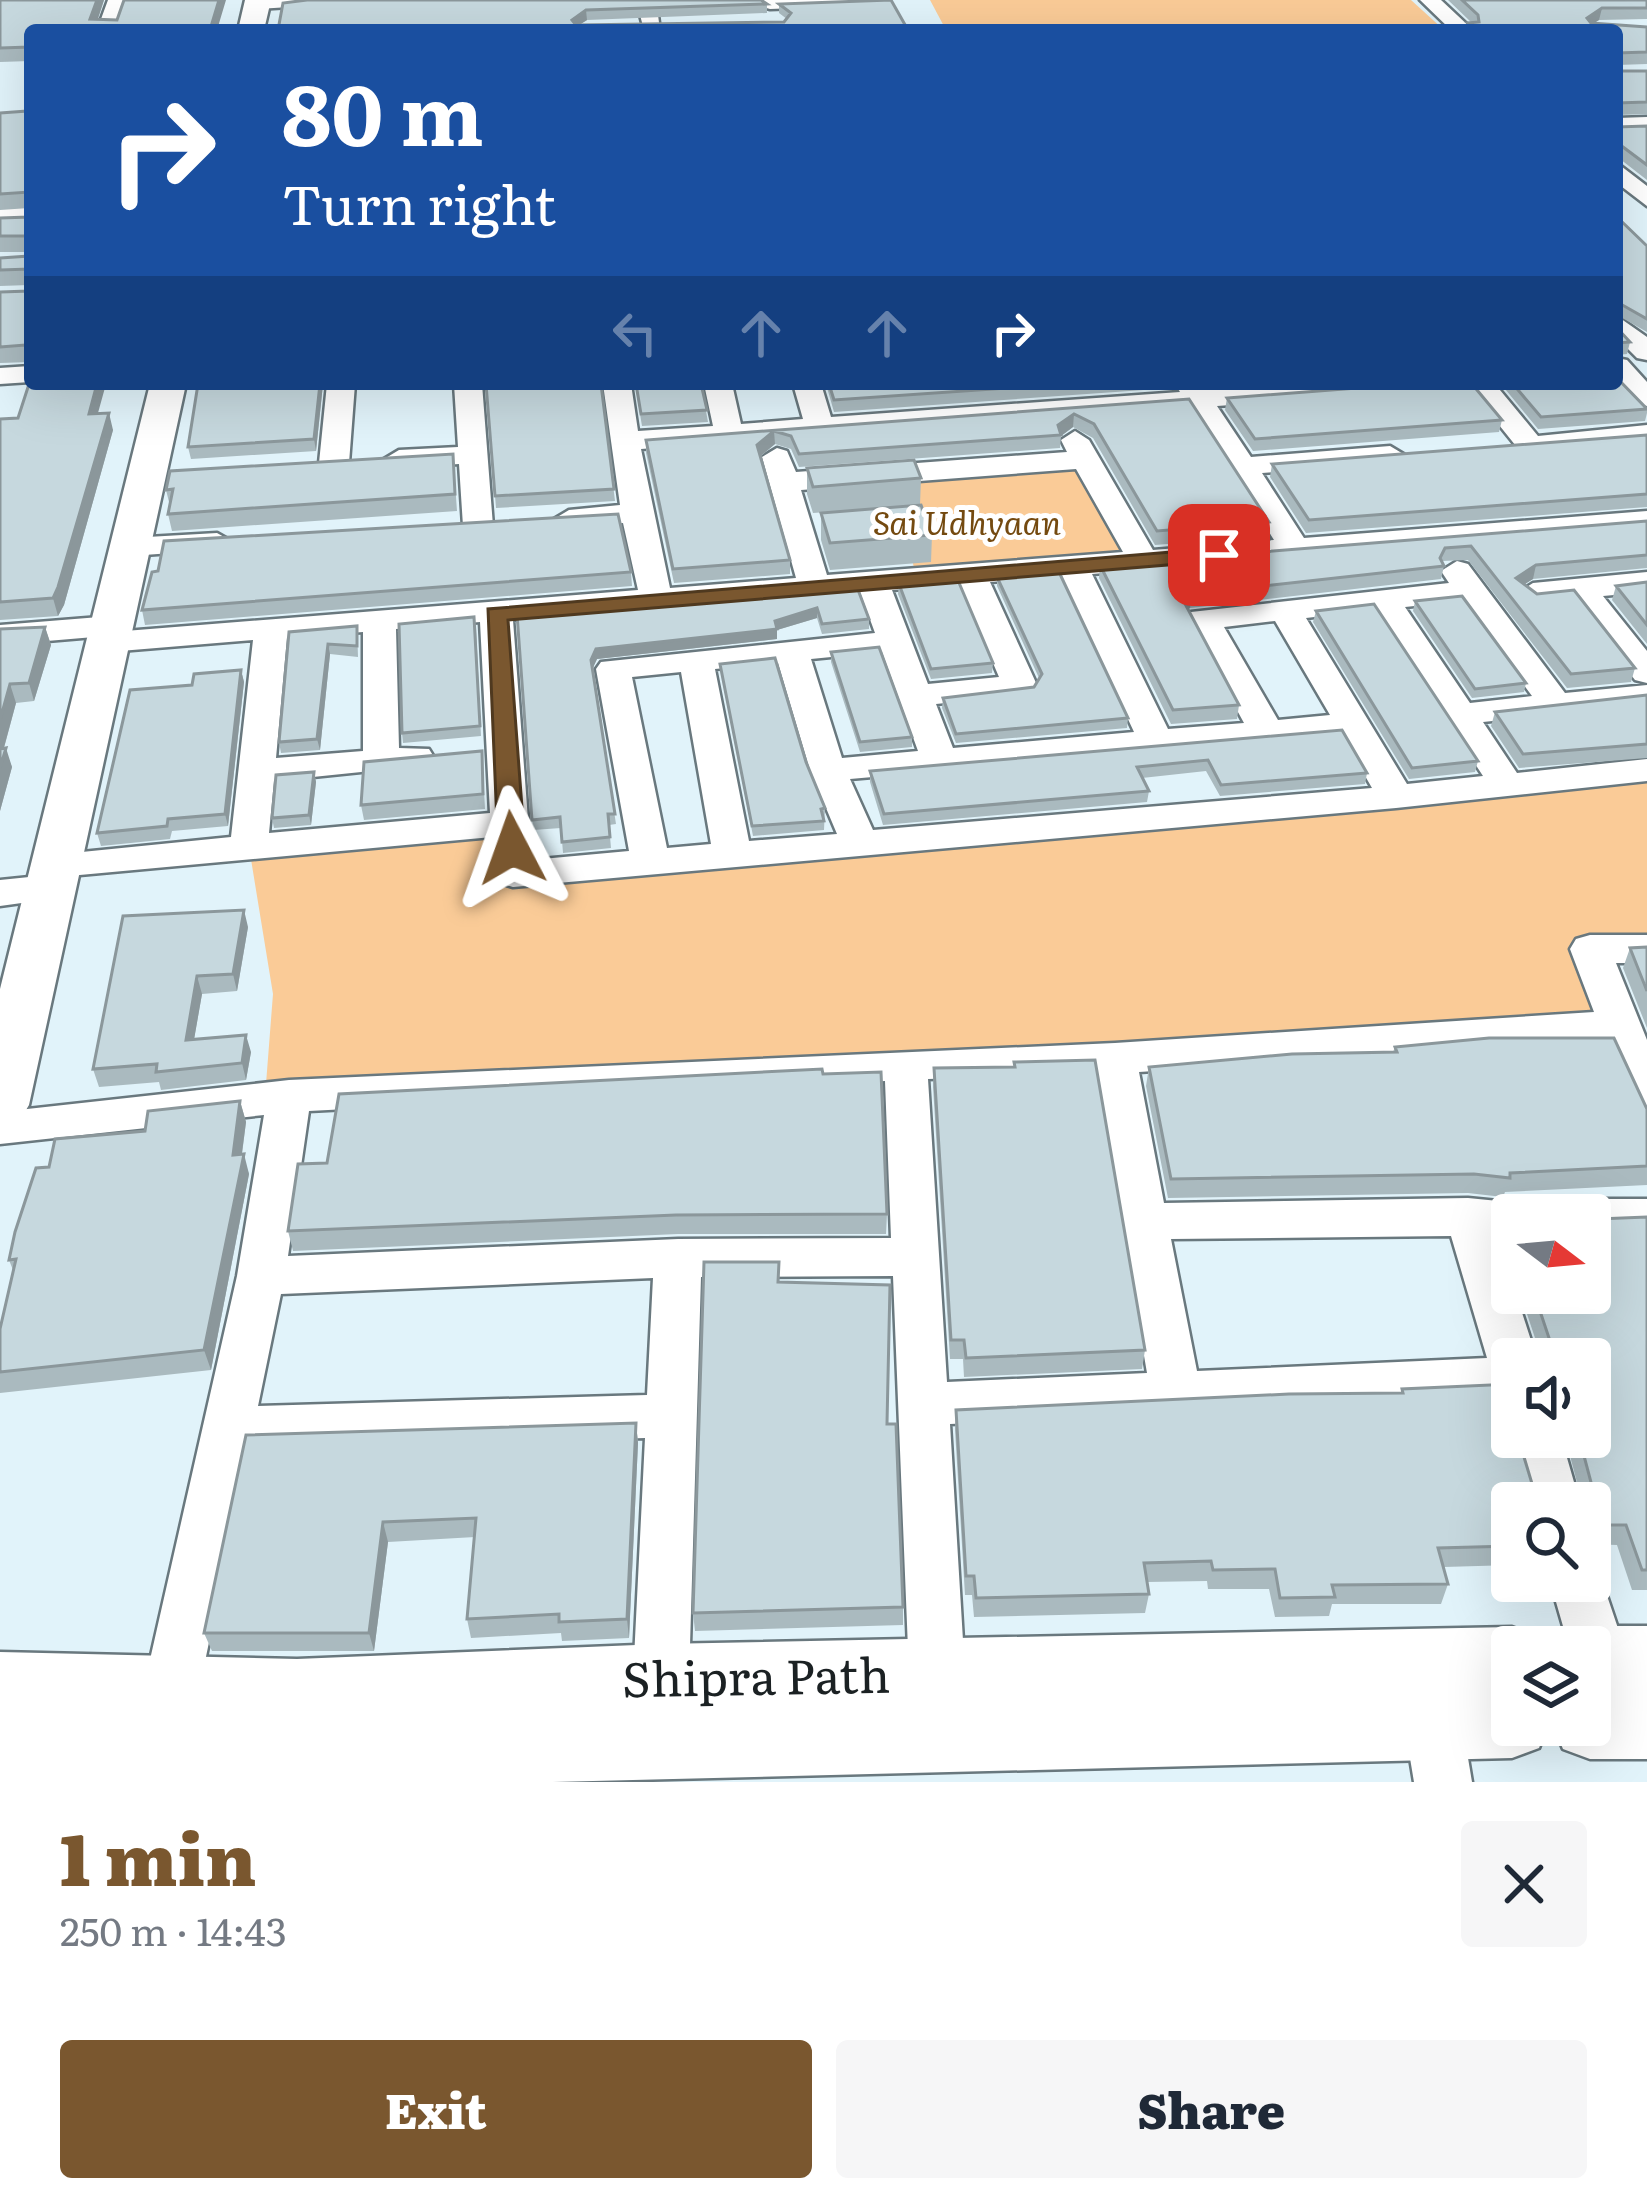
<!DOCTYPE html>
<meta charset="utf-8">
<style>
:root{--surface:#fff;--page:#f6f6f7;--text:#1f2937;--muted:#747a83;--accent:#7a572f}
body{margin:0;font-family:Literata,serif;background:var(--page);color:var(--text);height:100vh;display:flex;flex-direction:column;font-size:45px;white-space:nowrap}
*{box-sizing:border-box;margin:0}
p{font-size:39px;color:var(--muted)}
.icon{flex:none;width:66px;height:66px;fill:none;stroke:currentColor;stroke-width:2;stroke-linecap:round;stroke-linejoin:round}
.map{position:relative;height:1782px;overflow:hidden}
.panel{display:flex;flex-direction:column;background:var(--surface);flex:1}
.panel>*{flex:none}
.top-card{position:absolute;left:24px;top:24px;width:1599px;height:366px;border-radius:12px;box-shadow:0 12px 48px #0002;background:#1a4fa0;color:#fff;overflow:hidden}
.needle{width:78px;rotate:106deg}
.fabs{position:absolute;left:1491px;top:1194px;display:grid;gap:24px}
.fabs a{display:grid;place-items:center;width:120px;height:120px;border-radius:12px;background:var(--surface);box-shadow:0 12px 48px #0002;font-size:60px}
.pin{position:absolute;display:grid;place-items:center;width:102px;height:102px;color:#fff;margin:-51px;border-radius:24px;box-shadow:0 6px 18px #0006}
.me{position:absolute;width:132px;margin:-66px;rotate:356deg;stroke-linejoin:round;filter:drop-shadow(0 0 9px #0008)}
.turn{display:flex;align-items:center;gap:42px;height:252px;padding:0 60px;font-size:54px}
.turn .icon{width:156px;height:156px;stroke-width:2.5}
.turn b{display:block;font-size:84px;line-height:102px}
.lanes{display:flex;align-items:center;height:114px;padding:0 60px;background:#0003;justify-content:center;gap:60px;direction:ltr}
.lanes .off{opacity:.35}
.round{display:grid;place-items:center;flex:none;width:126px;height:126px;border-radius:12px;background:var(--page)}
.head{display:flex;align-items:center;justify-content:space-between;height:204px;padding:0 60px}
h1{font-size:72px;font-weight:800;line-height:90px;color:var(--accent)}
.action{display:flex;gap:24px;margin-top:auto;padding:24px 60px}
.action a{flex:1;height:138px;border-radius:12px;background:var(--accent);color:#fff;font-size:48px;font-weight:800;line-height:138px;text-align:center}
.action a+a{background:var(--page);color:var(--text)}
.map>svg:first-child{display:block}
.green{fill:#facb97}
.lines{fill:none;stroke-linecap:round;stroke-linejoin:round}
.minor-casing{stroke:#69787e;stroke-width:5}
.tertiary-casing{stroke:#69787e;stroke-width:5}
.minor{fill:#fff;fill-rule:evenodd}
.tertiary{fill:#fff;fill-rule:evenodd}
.wall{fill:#aababf}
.shaded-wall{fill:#8b979b}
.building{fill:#c6d8de;stroke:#8b979b;stroke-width:3}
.route{fill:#7a572f;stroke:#4f391f;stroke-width:3}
.labels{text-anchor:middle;stroke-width:10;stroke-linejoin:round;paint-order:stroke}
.far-park-label{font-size:33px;font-style:italic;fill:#744a10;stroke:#fff}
.near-street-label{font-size:48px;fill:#1b2123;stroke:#fff}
</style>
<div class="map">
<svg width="1647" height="1782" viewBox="0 0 1647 1782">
<rect width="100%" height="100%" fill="#e1f3fa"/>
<path class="green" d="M930,0H1411L1444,30H946Z
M1088,462L1144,562L917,579L890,476Z
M1647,772V949H1592L1620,1025L266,1084L273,994L249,847L510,823L513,873Z"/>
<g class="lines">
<defs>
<path id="minor" d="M108,0H128L117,30H97Z
M250,0H315L305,6L258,9L251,7Z
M636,0H656L660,30H644Z
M762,0H859L849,6L770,9L763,7Z
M1420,0H1441L1473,30H1451Z
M1617,163L1647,186V206L1617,183Z
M1617,316L1647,337V360L1637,358L1617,338Z
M1617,358L1627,360L1647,382V406L1637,404L1617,382Z
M30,366V382L0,384V368Z
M327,384H355L349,463L334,472L319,463Z
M454,384H482L493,526L478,535L463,526L459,464L399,468L384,459L399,450L458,447Z
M603,384H631L638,431L713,426L704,384H732L741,424L803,419L793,384H821L831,417L1180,392L1175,384H1203L1207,390L1291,384H1419L1405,392L1217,406L1251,457L1390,446L1405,455L1390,464L1262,473L1304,538L1647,511V529L1092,574L1168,729L1244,723L1187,619L1191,612L1449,583L1441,571L1457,561L1468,564L1565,693L1647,685V705L1483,722L1517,773L1647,759V781L1396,808L513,887L499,883L494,874L492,837L58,877L70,888L65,897L0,906V880L49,875L37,865L42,856L231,837L253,640L108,652L96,649L91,642L94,637L0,645V625L112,616L124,619L129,626L125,631L638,590L623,523L569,528L554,519L569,510L620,505ZM1190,408L1274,540L1153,550L1089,440L1075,431L1061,440L1067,452L796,472L787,451L777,448L762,457L796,578L670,588L641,449ZM1076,469L1123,552L827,575L801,490ZM1061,576L1134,732L953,748L936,704L1020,695L1032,692L1037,685L990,582ZM959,584L999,677L928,684L892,590ZM860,592L875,633L601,662L596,669L629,851L531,860L513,620ZM1462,601L1532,696L1470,703L1405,607ZM1374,610L1483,776L1407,784L1306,618ZM1275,621L1330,715L1278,720L1224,627ZM480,622L490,813L269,833L274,781L429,765L434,757L429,749L399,748L396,629ZM363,632V751L276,758L287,638ZM882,652L918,751L842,758L811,659ZM778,663L810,770L837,834L749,841L715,669ZM681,672L711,844L667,848L632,677ZM1342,736L1372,788L873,830L850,779Z
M1466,384H1495L1538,436L1647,425V443L1520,451Z
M217,533L233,542L228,549L130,556L114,547L130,538Z
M1647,572V592L1603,596L1647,651V683L1635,680L1572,599L1533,603L1517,593L1533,583Z
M1590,935H1647V963H1616L1647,1040V1110L1632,1105L1605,1041L1139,1072L1164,1203L1468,1198L1528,1204L1534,1215H1512V1235H1497L1537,1359H1512V1399L950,1424L965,1674L957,1693L937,1701L917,1693L909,1674L893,1276L701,1277L689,1679L681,1698L661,1706L641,1698L633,1679L645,1438L249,1450L198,1695L190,1714L170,1722L150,1714L142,1695L237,1276L264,1115L0,1144V1112L289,1080L1115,1043L1594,1012L1570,949L1576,939ZM1096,1074L1147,1373L947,1382L928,1079ZM885,1081L891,1238L678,1239L288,1256L309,1111ZM1451,1236L1487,1358L1197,1371L1171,1239ZM653,1278L647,1395L258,1406L281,1294Z
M1590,1199H1647V1235H1590V1215H1568L1574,1204Z
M1512,1432V1437H1561L1580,1503H1528L1509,1437Z
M1590,1561L1596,1563L1629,1661L1621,1680L1601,1688L1590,1683V1647H1569L1550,1581H1590Z
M1433,1694L1453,1702L1462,1722L1472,1782H1414L1404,1722L1413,1702Z"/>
<path id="tertiary" d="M245,0H271L264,30H238Z
M1647,117V135L1617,136V118Z
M30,203V221L0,222V204Z
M150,384H186L29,1105L20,1120L0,1126V989Z
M1590,1626H1647V1759H1590L1563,1749L1553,1725H1590V1647H1559L1564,1636Z
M1512,1627L1538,1637L1542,1647H1512V1725H1548L1539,1748L1512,1758L553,1782H0V1652L297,1659L661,1644Z"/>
</defs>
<use href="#minor" class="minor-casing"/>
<use href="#tertiary" class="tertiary-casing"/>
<use href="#minor" class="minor"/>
<use href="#tertiary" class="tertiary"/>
</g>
<path class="wall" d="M0,0H104L98,19L217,30H30V61L0,62Z
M761,0L767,4V13L587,20L579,25L784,22L787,19L779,13V4L908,30H278Z
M1448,0H1647V19L1599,20L1593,23L1647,27V64L1617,65V30H1467L1468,23H1472Z
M1617,71H1647V114L1617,115Z
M30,105V362L0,363V292L29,291V285L0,286V258L29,256V252H0V218L29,217V208L0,210V113L27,111Z
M1647,126V180L1620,159L1617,127Z
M1617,217L1647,246V332L1617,315Z
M1617,328L1630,342L1627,354L1617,355Z
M198,384H323L316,451L191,459L188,447Z
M486,384H601L615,501L496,508Z
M635,384H701L708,422L642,426Z
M826,384H1173L1172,388L834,412Z
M1501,384H1617L1647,408V413L1645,421L1538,429Z
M1227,398L1502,420L1499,432L1253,451L1225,410Z
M1189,399L1269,522L1266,536L1155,545L1093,438L1073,427L1061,436L1060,448L799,467L791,449L775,444L761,456L790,560V574L674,583L646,453V440Z
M98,414L113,430L64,605L58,616L0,620V419Z
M1647,435V507L1306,533L1270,477L1272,464Z
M453,454L457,511L172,531L168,514L170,506L166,490Z
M807,468L921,478L920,505L813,513L807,494Z
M821,513L932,535L931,562L830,570L821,540Z
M1647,521V568L1533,579L1524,584L1635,668L1631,682L1567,688L1468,560L1442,561L1444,566L1441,579L1190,608L1186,610L1239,705L1237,719L1171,724L1099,578L1100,565Z
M631,572L632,586L145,625L142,610Z
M997,577L1128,718L1127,728L956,743L942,708L943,698L1034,687L1039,678L997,586Z
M1647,582V644L1612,600L1616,586Z
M899,584L993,663L992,673L931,679L898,594Z
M857,587L869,619V629L822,634L817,618L777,630V639L597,659L592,669L616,824L609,825L611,848L563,853L561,828L533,830L517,614Z
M1415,601L1526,683L1524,692L1472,698L1413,611Z
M1316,611L1478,761L1475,772L1409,779L1313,622Z
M357,626L358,657L330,654L320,750L281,753L279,742L289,632Z
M45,627L51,645L34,701L16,703L4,748L12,767L0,811V629Z
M476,627L481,736L403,743L402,733Z
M831,652L912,737V747L860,752L831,662Z
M720,664L806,762L825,808L824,830L753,836Z
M241,670L244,682L228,826L172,831L170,839L101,846L97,833L192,685Z
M1647,695V758L1519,768L1491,726L1495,712Z
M1342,730L1367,773L1365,784L1220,796L1206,771L1142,778L1149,791L1147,802L883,825L870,782V771Z
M482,751L485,809L364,820L361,805Z
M314,772L316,782L311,825L274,828L272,818Z
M248,927L237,991L202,994L194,1039L251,1052L246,1080L161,1090L159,1082L99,1087L93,1069Z
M1647,947V1028L1623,968L1630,948Z
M1395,1047L1647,1109V1185L1505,1192L1503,1197L1468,1193L1168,1198L1146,1086L1149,1067L1393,1052Z
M934,1068L1145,1350L1142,1369L964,1377L963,1359H950L933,1087Z
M823,1074L887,1214L886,1234H678L293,1251L288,1231L327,1163Z
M240,1101L246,1122L242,1154L249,1174L211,1370L0,1393V1329L13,1270L9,1260L49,1167L145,1131Z
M1647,1217V1590H1632L1617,1545L1590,1544V1503H1512V1565L1444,1567L1448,1584L1441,1604H1332L1329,1616L1275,1617L1269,1589H1208L1207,1581L1147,1582L1149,1594L1145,1613L974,1617L972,1595H965L955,1430L956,1410L1401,1393L1402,1389L1512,1437L1533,1487L1578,1486L1565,1437H1590V1359H1531L1537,1344L1520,1293H1590L1598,1219Z
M1510,1219H1512V1267L1503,1240Z
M779,1282L887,1424L903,1607V1625L695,1631L693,1613Z
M636,1423L638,1443L629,1638L562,1641L561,1633L471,1638L467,1619L475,1537L388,1542L374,1651H212L204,1633L246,1435Z"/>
<path class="shaded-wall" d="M97,0H104L94,30L90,19Z
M219,0H226L217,30H210Z
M1602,8L1599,20L1585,29L1587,18Z
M586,10L587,20L573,29L572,20Z
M97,384H106L93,431L89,414Z
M320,384H323L316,451L314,439Z
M109,413L113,430L64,605L58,616L53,598Z
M1074,414L1073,427L1061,436L1058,425Z
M774,431L775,444L758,458L757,445Z
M1536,565L1533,579L1513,592L1516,578Z
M1192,594L1190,608L1181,614L1183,600Z
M817,608V618L777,630V639L597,659L592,670L591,660L596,649L775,621Z
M45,627L51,645L34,701L29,683Z
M328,644L330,654L320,750L317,739Z
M241,670L244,682L228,826L225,814Z
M10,684L16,703L0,762V720Z
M6,748L12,767L0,811V768Z
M314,772L316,782L311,825L309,815Z
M244,910L248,927L237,991L233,974Z
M197,976L202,994L191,1057L186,1040Z
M246,1035L251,1052L246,1080L242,1063Z
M240,1101L246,1122L239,1175L233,1155Z
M244,1154L249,1174L211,1370L204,1350Z
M636,1423L638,1443L629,1638L627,1619Z
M383,1522L388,1542L374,1651L369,1633Z"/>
<path class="building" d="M0,0H97L90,19L117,20L124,0H219L210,30H30V47L0,48Z
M307,0H761L767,4L586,10L572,20L576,25L784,22L791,13L779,4L891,0L908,30H278L283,3Z
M1462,0H1647V8H1602L1587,18L1591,23L1647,27V52L1617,53V30H1477L1468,23L1479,22L1478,15Z
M1617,71H1647V102L1617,103Z
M30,105V352L25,345L0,347V292L29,291V269L0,270V258L29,256V236H0V218L29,217V192L0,194V113L27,111Z
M1617,123V127L1647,126V165L1623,147L1617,149Z
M1617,217L1647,246V319L1617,302Z
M1617,328L1630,342L1617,343Z
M1617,378L1647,409L1541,417L1513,384H1617Z
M30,381V384H97L89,414L109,413L58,587L53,598L0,602V419L18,418Z
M198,384H320L314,439L188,447Z
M486,384H601L614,489L495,496Z
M636,384H701L707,410L641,414Z
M829,384H1065L834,400Z
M1472,384L1502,420L1255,439L1227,398L1409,384Z
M1189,399L1269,522L1157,531L1094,424L1074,414L1058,425L1061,435L799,454L791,436L774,431L757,445L790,560L673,569L646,440Z
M1647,435V494L1309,520L1272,464Z
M453,454L455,494L168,514L173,489L166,490L170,471Z
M914,460L921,478L813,487L807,468Z
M921,505L932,535L830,543L821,513Z
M618,514L631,572L142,610L152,572L158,571L164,541Z
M1647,521V555L1536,565L1516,578L1537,594L1574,590L1635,668L1571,674L1471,546L1445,548L1440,558L1444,566L1192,594L1183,600L1239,705L1173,710L1100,565Z
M1059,572L1128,718L956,734L943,698L1034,687L1042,674L997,577Z
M957,578L993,663L931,669L899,584Z
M1647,582V625L1616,586Z
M857,587L869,619L822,624L817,608L775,621L777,629L596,649L591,660L615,814H608L610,837L562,842L560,817L532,820L517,614Z
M1462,596L1526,683L1475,689L1415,601Z
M1374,604L1478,761L1412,768L1316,611Z
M474,617L480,726L402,733L399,624Z
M357,626V646L328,644L317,739L279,742L289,632Z
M45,627L29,683L10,684L0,720V629Z
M879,647L912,737L860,742L831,652Z
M775,658L806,762L825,808L821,809L824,821L752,826L720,664Z
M241,670L225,814L168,819L167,826L97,833L130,690L192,685L194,674Z
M1647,695V744L1523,754L1495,712Z
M1342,730L1367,773L1221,785L1208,760L1137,767L1149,791L884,814L870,771Z
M6,748L0,768V749Z
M482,751L483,794L361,805L364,762Z
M314,772L309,815L272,818L276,775Z
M244,910L233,974L197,976L186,1040L246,1035L242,1063L156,1072L157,1064L93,1069L123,916Z
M1647,947V991L1630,948Z
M1489,1038H1614L1647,1109V1166L1510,1173V1178L1474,1174L1171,1179L1149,1067L1292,1054L1397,1052L1395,1047Z
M1095,1060L1145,1350L966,1358L964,1340H951L934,1068L1015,1067L1014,1062Z
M822,1069L823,1074L881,1072L887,1214L676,1215L288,1231L298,1164L327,1163L339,1094Z
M240,1101L233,1155L244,1154L204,1350L0,1372V1329L16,1259L9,1260L15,1232L36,1168L49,1167L55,1139L145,1131L148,1111Z
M1524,1214H1593L1598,1219L1647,1217V1570H1642L1626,1525H1590V1503H1512V1546L1438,1548L1448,1584L1332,1585L1335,1597L1280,1598L1275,1569L1213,1570L1211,1561L1144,1563L1149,1594L976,1598L974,1576H966L956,1410L1289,1394L1403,1393L1402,1389L1512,1384V1437H1518L1533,1487L1592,1486L1579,1437H1590V1359H1542L1537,1344L1549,1338L1534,1293H1590V1215H1521Z
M704,1262H779L778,1282L890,1285L887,1424H896L903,1607L693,1613Z
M636,1423L627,1619L559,1622V1614L467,1619L476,1518L383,1522L369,1633H204L246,1435Z"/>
<path class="route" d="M1219,548L1227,550V560L508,620L525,848L512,857L498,848L488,609Z"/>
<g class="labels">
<g class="far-park-label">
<text x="967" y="535">Sai Udhyaan</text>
</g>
<g class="near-street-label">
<text transform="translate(756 1678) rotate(-1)" y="17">Shipra Path</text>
</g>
</g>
</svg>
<div class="fabs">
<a><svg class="needle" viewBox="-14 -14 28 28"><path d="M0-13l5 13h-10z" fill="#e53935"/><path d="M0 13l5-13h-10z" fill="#747a83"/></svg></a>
<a><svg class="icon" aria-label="sound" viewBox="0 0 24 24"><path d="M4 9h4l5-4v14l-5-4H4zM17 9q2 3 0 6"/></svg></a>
<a><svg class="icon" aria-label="search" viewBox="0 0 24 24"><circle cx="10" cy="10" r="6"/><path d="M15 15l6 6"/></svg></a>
<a><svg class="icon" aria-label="layers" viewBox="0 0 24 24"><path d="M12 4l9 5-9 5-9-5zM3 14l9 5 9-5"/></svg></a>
</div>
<div class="pin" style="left:1219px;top:555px;background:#d93025"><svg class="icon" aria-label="arrive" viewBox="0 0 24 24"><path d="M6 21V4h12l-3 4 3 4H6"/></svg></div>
<svg class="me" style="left:512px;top:848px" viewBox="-20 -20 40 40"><path d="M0-17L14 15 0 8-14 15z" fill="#7a572f" stroke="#fff" stroke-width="4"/></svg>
<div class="top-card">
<div class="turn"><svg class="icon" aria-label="right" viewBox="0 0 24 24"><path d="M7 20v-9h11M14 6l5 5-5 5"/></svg><div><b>80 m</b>Turn right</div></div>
<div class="lanes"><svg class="icon off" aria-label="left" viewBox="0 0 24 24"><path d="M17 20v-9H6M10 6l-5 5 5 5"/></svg><svg class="icon off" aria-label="ahead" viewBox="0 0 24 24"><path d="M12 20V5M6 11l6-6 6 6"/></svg><svg class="icon off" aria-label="ahead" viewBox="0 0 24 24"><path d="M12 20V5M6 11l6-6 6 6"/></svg><svg class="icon" aria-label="right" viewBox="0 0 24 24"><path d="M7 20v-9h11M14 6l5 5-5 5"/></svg></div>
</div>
</div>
<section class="panel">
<div class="head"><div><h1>1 min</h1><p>250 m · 14:43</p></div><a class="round"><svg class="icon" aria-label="close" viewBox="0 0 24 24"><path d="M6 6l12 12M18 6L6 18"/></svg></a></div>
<div class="action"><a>Exit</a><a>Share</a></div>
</section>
